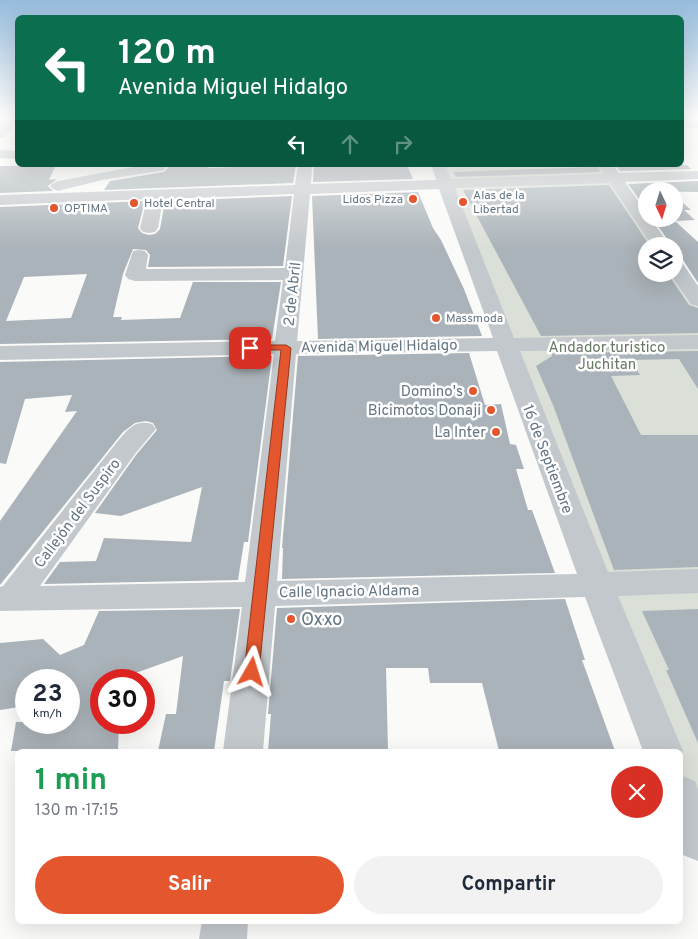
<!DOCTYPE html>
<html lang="es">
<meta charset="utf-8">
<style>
:root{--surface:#fff;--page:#f2f2f3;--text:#1f2937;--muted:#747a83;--accent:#e4572e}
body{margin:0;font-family:Overpass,sans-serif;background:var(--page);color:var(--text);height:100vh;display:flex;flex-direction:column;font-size:19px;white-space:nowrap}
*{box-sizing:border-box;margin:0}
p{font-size:16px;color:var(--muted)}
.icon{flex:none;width:28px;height:28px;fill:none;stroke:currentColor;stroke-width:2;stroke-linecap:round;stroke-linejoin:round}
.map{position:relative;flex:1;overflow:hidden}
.side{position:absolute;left:15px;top:749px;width:668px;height:175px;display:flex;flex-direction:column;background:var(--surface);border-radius:8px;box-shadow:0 5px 20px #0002}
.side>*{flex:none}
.top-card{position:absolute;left:15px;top:15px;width:669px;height:152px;border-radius:8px;box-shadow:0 5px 20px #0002;background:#0b6e4f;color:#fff;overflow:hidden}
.needle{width:32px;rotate:176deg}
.fabs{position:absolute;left:638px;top:182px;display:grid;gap:10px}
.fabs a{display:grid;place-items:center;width:45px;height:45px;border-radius:50%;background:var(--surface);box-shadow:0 5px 20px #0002;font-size:25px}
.speed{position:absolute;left:15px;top:669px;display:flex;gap:10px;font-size:25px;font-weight:700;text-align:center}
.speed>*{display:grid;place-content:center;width:65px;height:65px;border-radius:50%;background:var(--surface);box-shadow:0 5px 20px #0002;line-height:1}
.speed small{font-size:12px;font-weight:400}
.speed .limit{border:8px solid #d22;background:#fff;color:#111}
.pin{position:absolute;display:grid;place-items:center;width:42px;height:42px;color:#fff;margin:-21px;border-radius:10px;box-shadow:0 2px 8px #0006}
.me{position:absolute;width:55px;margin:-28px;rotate:6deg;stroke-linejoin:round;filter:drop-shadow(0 0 4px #0008)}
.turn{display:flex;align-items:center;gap:18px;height:105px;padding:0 20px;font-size:22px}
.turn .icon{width:65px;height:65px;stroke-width:2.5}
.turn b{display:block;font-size:35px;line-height:42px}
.lanes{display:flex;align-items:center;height:48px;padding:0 20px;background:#0003;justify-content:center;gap:25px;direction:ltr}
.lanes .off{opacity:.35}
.round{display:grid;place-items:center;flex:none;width:52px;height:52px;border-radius:26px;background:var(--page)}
.overview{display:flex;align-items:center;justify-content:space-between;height:85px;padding:0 20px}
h1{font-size:30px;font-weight:700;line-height:38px;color:#1e9e55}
.cta{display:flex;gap:10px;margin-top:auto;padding:10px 20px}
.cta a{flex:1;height:58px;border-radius:30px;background:var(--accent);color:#fff;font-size:20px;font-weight:700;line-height:58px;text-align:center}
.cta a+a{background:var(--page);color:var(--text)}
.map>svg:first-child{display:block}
.green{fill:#dadfd7}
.building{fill:#aab3b9;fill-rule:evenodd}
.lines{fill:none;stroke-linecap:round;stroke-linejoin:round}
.minor{fill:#c3c8cc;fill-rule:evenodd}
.route{fill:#e4572e;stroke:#94391e}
.poi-dot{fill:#e4572e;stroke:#fff;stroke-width:2}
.labels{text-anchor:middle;stroke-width:5;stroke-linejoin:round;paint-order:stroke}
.far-poi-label{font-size:12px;fill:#657683;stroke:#fff;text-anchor:start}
.street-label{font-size:15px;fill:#657683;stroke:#fff}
.park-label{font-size:15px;fill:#687a64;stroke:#fff}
.poi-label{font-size:15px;fill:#657683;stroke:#fff;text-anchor:end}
.near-poi-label{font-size:18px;fill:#657683;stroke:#fff;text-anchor:start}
</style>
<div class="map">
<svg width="698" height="939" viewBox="0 0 698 939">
<rect width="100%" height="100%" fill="#fafaf8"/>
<path class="green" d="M605,165L661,246H646V274H674V265L698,300V840L680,795V751H663L596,583L439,166Z"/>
<path class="building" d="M56,165L49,180L57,179L48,186L53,191L0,193V166Z
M167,165H209L208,168L296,165L293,183L104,190L110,181L164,172L168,168Z
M314,165H407L413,179L313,182Z
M615,165H687L691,169L620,171Z
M598,167L601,172L456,177L453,172Z
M698,181V192L646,191V209L628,184Z
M609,185L650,246H646V274H668L689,305L698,308V333L541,336L463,190Z
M418,192L433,228L441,240L464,289L482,336L318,339L312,196Z
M674,195L691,210H684L695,220L675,221L698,242V283L683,260L674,257V246H672L653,219H674Z
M292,196L283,266L148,267L150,255L146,250L133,249L123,274L113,317H122L121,320L180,318L193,282H281L272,339L0,344V207L145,201L138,228L142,233L149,235L155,234L160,229L165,201ZM87,274L71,318L6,321L24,277Z
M698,351V389L679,359L631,360L640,375L611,376L641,435H698V567L614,570L553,405L536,366L552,356L551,353Z
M469,353L485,405L501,404L510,444L516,445L524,469H516L528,510H532L555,573L282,579L283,548H282L298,356Z
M272,356L248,542H244L238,580L44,584L60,562L96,561L104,538L191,542L202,487L121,516L95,513L136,455L157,430L153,423L146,421L135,423L123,432L0,585V521L77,411L65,412L72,395L25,399L6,464L0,463V362Z
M565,599L585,660H582L615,751H499L482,683H430L428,668H386L388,751H268L271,714H268L277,608Z
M240,609L230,681H224L214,751H158L166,714H176L183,656L116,680H101V722H119L118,751H11L16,722H69V680H26V706L0,710V643L43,639L60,655L84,645L99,611Z
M698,609V743L666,670H669L642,611Z"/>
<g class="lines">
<path class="minor" d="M6,117H18V119L5,137L0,138V125Z
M681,120H698V128H681Z
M0,150L18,151V159L0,158Z
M144,165H165L166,167L164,170L159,171L102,180L58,191L53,189L50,186L53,183L58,181Z
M298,165H312L311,184L436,180L432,167L433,165H445L451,179L604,174L600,167L601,165H613L619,173L698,171V179L625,182L646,212V219H651L670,246H652L610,183L455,188L514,338L698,335V349L520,351L608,572L698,569V593L618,596L683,751L680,757V751H643L585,597L275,606L263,751H223L242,607L0,611V587L3,586L117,442C128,430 134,419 152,424L156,429L135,454L40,586L245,582L274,354L0,360V346L275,341L283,280L135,281L128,279L125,275L133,251L139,250L145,251L148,255L146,269L285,268L294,194L163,199L158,228L155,232L149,233L143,232L140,228L147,199L0,205V195L295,185ZM439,189L493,338L297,341L310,194ZM497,351L577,574L277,581L296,354Z
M674,259L681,261L698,286V306L691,304L670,274H674Z
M680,775L695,781L698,789V861L683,855L680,849Z
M202,921H248L247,939H199Z"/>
</g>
<linearGradient id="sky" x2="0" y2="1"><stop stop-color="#96bcdc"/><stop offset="0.47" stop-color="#fdfdfc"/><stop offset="1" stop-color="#fdfdfc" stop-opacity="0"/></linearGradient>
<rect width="698" height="249" fill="url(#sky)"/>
<path class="route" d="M250,345H286L291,348L259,672L257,676L252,678L246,676L244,672L281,350H247V346Z"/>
<g class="poi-dot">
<circle cx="413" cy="199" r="5"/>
<circle cx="463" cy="202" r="5"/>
<circle cx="134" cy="203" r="5"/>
<circle cx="54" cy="208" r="5"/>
<circle cx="436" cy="318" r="5"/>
<circle cx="473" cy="391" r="5"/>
<circle cx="491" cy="410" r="5"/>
<circle cx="496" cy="432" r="5"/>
<circle cx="291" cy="619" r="5"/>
</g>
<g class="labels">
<g class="far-poi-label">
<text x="473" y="199">Alas de la<tspan x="473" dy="14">Libertad</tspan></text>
<text x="403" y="203" text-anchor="end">Lidos Pizza</text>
<text x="144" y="207">Hotel Central</text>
<text x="64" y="212">OPTIMA</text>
<text x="446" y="322">Massmoda</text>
</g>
<g class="street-label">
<text transform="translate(292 294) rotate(-84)" y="5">2 de Abril</text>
<text transform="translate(379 346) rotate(-1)" y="5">Avenida Miguel Hidalgo</text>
<text transform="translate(548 459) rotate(69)" y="5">16 de Septiembre</text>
<text transform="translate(77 513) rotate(-53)" y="5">Callejón del Suspiro</text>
<text transform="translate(349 591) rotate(-1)" y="5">Calle Ignacio Aldama</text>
</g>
<g class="park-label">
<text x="607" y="352">Andador turistico<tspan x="607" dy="17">Juchitan</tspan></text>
</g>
<g class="poi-label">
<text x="463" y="396">Domino's</text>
<text x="481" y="415">Bicimotos Donaji</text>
<text x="486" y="437">La Inter</text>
</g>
<g class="near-poi-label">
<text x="301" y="625">Oxxo</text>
</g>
</g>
</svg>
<div class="fabs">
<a><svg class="needle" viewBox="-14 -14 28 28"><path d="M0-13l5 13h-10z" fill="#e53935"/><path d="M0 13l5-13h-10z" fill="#747a83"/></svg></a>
<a><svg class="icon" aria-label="layers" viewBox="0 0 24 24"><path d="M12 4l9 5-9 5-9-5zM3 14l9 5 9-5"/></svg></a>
</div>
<div class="speed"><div>23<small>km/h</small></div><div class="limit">30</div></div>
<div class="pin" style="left:250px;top:348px;background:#d93025"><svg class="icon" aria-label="arrive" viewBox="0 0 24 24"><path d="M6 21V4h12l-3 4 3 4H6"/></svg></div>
<svg class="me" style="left:252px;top:672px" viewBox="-20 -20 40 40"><path d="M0-17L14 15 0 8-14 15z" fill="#e4572e" stroke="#fff" stroke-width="4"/></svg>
<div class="top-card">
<div class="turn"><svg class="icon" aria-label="left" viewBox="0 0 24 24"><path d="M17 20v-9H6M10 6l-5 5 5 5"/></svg><div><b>120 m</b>Avenida Miguel Hidalgo</div></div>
<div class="lanes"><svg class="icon" aria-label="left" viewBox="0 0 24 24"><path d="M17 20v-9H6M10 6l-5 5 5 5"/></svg><svg class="icon off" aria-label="ahead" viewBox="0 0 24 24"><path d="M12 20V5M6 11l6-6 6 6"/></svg><svg class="icon off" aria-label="right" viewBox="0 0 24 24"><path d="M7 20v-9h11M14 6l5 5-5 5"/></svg></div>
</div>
<section class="side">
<div class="overview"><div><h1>1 min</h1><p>130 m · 17:15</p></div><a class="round" style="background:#d93025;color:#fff"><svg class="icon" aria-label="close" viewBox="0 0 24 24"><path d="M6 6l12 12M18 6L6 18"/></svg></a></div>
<div class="cta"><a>Salir</a><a>Compartir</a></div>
</section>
</div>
